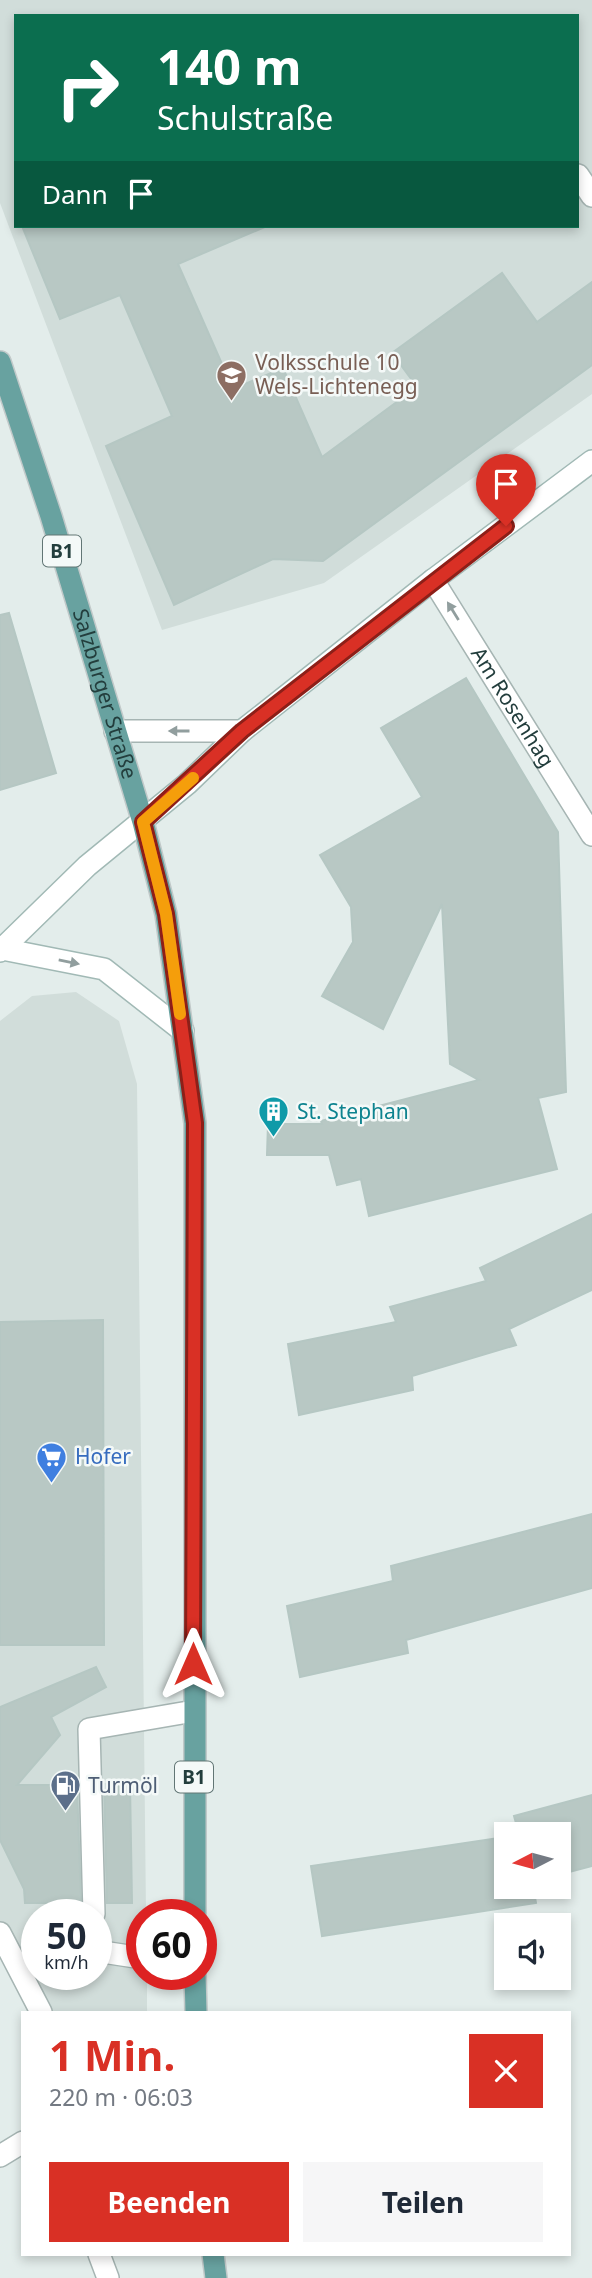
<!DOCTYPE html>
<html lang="de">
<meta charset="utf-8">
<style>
:root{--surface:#fff;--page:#f6f6f7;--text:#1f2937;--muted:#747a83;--accent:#d93025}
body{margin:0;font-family:"Noto Sans",sans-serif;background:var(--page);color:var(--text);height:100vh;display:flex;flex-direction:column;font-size:26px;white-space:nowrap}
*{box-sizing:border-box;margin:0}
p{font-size:23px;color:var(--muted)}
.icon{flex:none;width:38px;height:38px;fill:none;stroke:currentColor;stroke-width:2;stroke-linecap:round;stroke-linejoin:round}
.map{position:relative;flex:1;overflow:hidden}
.sheet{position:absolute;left:21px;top:2011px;width:550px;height:245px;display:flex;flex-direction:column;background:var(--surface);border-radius:0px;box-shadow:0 4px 10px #0003}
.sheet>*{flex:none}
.hud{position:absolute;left:14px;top:14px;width:565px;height:214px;border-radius:0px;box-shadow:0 4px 10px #0003;background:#0b6e4f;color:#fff;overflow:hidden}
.needle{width:46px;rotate:264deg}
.controls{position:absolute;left:494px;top:1822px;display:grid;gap:14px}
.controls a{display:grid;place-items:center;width:77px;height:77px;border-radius:0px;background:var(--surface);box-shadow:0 4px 10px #0003;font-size:35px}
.speed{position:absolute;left:21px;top:1899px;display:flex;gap:14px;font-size:35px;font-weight:700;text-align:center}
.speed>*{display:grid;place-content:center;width:91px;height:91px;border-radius:50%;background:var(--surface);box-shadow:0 4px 10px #0003;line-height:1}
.speed small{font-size:18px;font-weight:400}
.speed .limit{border:10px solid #d22;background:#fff;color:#111}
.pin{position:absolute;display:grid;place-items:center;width:60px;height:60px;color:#fff;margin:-72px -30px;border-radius:50% 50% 50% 0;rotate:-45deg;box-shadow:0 0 7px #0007}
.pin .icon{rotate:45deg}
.me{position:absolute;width:77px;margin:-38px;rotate:0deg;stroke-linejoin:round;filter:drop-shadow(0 0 5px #0008)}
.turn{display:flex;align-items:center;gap:24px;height:147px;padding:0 28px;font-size:32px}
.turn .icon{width:91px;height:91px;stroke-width:2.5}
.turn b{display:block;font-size:49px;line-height:60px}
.then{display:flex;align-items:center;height:66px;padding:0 28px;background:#0003;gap:14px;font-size:26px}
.round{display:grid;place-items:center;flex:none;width:74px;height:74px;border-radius:0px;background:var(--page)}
.head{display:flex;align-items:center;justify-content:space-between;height:119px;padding:0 28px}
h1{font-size:42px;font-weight:700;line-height:52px;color:var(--accent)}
.button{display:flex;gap:14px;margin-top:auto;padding:14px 28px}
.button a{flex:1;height:80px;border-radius:0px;background:var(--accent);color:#fff;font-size:28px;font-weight:700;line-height:80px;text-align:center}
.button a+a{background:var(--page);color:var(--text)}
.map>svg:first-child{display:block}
.built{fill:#d1ddda;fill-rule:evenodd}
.building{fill:#b8c8c4;stroke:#b5c7c3;stroke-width:2}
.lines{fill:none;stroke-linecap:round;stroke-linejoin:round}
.lane-casing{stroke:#a6b5b3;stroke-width:24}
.street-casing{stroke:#a6b5b3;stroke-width:24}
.secondary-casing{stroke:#a1b9b5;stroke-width:24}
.primary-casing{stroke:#c1c9c9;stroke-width:24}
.lane{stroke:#fff;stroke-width:21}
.street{stroke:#fff;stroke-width:21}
.secondary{stroke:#fff;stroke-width:21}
.primary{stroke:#68a2a0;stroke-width:21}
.oneway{fill:#919e9e}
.route-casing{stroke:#8d1f18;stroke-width:18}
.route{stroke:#d93025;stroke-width:12}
.slow{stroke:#f59e0b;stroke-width:12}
.labels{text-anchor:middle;stroke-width:5;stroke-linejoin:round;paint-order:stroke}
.shield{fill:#f4f9f8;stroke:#627675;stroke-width:2}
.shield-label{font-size:19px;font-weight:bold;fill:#233e3d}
.education-label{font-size:21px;fill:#785e54;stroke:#f4f9f8;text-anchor:start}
.street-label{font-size:21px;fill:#233e3d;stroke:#f4f9f8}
.culture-label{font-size:21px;fill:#0d838f;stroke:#f4f9f8;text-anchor:start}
.shop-label{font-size:21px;fill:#366cbe;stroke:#f4f9f8;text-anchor:start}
.service-label{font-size:21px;fill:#4e5e75;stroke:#f4f9f8;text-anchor:start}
</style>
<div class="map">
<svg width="592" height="2278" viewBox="0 0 592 2278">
<rect width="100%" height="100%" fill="#e3edeb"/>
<path class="built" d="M0,0H592V394L324,583L162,630L0,203ZM16,16H578V226H16Z
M76,992L119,1021L137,1084L146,1914H142V1974H147V2012H36L0,1932V1021L32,996ZM37,1914H96V1974H37Z"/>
<path class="building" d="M22,226H267L178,264L233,389L283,368L322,457L417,387L392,353L502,273L537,322L592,282V365L323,561L273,559L174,605L106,446L172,416L120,295L60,319Z
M9,613L56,773L0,790V615Z
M466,678L558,832L566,1092L538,1098L557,1169L369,1216L361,1179L337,1185L329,1155H267L268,1124H322L321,1121L479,1080L450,1064L442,904L383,1029L322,996L353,942L351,907L320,855L422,797L381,728Z
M592,1214V1290L509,1329L516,1345L412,1376L413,1390L299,1415L288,1344L396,1322L390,1307L486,1281L480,1268Z
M103,1320L104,1645H0V1322Z
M592,1514V1588L406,1640L408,1653L300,1677L287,1606L393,1581L391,1566Z
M96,1667L106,1687L51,1717L60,1735L17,1785H77L81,1903H25L24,1889L0,1840V1707Z
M104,1784H130L132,1903H107Z
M592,1795V1866L558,1875V1834H519L514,1816Z
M506,1837V1886H533L536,1903L322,1936L311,1866Z"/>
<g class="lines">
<defs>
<path id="lane" d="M578,175L592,196
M94,1914L89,1729L194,1711
M96,1951L142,1958
M99,2254L108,2278"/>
<g id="street">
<path id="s1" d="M433,580L592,835"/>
<path d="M115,731H242"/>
<path d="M0,1933L41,2012"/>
<path d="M0,2156L23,2142"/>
</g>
<path id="secondary" d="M2,949L104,969L183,1031
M0,951L87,866L187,784L242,731L433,580L592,461"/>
<g id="primary">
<path id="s2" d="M0,362L51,516L143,822L166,914L195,1123V1914"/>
<path d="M195,1974L196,2012"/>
<path d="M213,2254L216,2278"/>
</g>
</defs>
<use href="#lane" class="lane-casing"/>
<use href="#street" class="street-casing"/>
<use href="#secondary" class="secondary-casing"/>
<use href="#primary" class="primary-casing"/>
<use href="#lane" class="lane"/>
<use href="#street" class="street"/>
<use href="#secondary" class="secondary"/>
<use href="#primary" class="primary"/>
</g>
<defs><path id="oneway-solid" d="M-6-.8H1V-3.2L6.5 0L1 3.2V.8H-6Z" transform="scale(1.75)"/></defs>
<g class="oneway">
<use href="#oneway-solid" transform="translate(453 611) rotate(-122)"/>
<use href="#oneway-solid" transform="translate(179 731) rotate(-180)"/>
<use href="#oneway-solid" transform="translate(69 962) rotate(11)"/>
</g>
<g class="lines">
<defs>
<path id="route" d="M193,1664L195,1123L166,914L143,822L242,731L506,526"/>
</defs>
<use href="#route" class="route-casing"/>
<use href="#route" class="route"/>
<path class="slow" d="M180,1014L166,914L143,822L193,778"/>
</g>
<defs>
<symbol id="school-pin" viewBox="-11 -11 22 30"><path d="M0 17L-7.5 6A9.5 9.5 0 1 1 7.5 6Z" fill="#8d6e63" stroke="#f4f9f8"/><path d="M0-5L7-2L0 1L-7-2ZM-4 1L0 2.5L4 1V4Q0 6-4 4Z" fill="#fff"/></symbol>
<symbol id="building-pin" viewBox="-11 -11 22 30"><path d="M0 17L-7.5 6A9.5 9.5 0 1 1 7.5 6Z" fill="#0f9aa8" stroke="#f4f9f8"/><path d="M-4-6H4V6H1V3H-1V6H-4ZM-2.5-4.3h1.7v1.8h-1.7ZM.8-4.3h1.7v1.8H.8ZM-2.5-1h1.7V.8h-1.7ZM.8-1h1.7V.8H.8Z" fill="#fff"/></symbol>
<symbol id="supermarket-pin" viewBox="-11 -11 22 30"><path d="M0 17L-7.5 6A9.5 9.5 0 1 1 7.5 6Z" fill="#3f7fe0" stroke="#f4f9f8"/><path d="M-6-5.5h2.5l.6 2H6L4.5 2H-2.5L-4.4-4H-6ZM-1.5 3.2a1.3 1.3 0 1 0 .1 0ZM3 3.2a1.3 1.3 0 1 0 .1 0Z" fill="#fff"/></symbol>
<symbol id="fuel-pin" viewBox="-11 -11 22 30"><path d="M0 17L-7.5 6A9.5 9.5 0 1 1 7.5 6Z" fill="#5c6f8a" stroke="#f4f9f8"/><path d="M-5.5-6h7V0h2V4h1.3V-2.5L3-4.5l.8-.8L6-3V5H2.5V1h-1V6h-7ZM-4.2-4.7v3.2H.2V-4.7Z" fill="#fff"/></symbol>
</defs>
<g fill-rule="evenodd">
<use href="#school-pin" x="214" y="358" width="35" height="47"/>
<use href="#building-pin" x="256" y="1094" width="35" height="47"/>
<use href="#supermarket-pin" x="34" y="1440" width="35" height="47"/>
<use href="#fuel-pin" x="48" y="1768" width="35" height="47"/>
</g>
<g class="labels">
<g class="shield">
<rect x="43" y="535.5" width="38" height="31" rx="5"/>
<rect x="175" y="1761.5" width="38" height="31" rx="5"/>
</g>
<g class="shield-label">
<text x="62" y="558">B1</text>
<text x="194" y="1784">B1</text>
</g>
<g class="education-label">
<text x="255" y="370">Volksschule 10<tspan x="255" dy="24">Wels-Lichtenegg</tspan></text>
</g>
<g class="street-label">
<text dy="7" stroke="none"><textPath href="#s2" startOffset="348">Salzburger Straße</textPath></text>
<text dy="7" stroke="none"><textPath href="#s1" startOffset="150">Am Rosenhag</textPath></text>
</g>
<g class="culture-label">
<text x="297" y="1119">St. Stephan</text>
</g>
<g class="shop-label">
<text x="75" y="1464">Hofer</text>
</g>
<g class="service-label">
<text x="88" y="1793">Turmöl</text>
</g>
</g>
</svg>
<div class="controls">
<a><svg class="needle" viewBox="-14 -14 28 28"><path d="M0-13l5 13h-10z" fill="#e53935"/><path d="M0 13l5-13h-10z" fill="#747a83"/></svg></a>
<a><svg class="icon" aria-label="sound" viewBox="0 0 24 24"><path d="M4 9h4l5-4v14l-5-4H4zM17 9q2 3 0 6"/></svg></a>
</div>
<div class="speed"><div>50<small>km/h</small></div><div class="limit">60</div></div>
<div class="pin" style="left:506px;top:526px;background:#d93025"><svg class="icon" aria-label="arrive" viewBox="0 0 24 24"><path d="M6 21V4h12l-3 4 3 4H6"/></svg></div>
<svg class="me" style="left:193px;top:1664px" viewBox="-20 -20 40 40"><path d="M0-17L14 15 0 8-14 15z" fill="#d93025" stroke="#fff" stroke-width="4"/></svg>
<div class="hud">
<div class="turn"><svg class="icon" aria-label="right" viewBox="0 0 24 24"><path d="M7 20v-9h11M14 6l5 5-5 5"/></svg><div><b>140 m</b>Schulstraße</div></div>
<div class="then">Dann<svg class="icon" aria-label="arrive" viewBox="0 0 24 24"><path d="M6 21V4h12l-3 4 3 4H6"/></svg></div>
</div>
<section class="sheet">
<div class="head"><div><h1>1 Min.</h1><p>220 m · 06:03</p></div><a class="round" style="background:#d93025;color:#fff"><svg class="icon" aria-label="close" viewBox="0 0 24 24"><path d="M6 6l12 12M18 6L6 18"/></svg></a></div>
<div class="button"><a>Beenden</a><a>Teilen</a></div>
</section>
</div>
